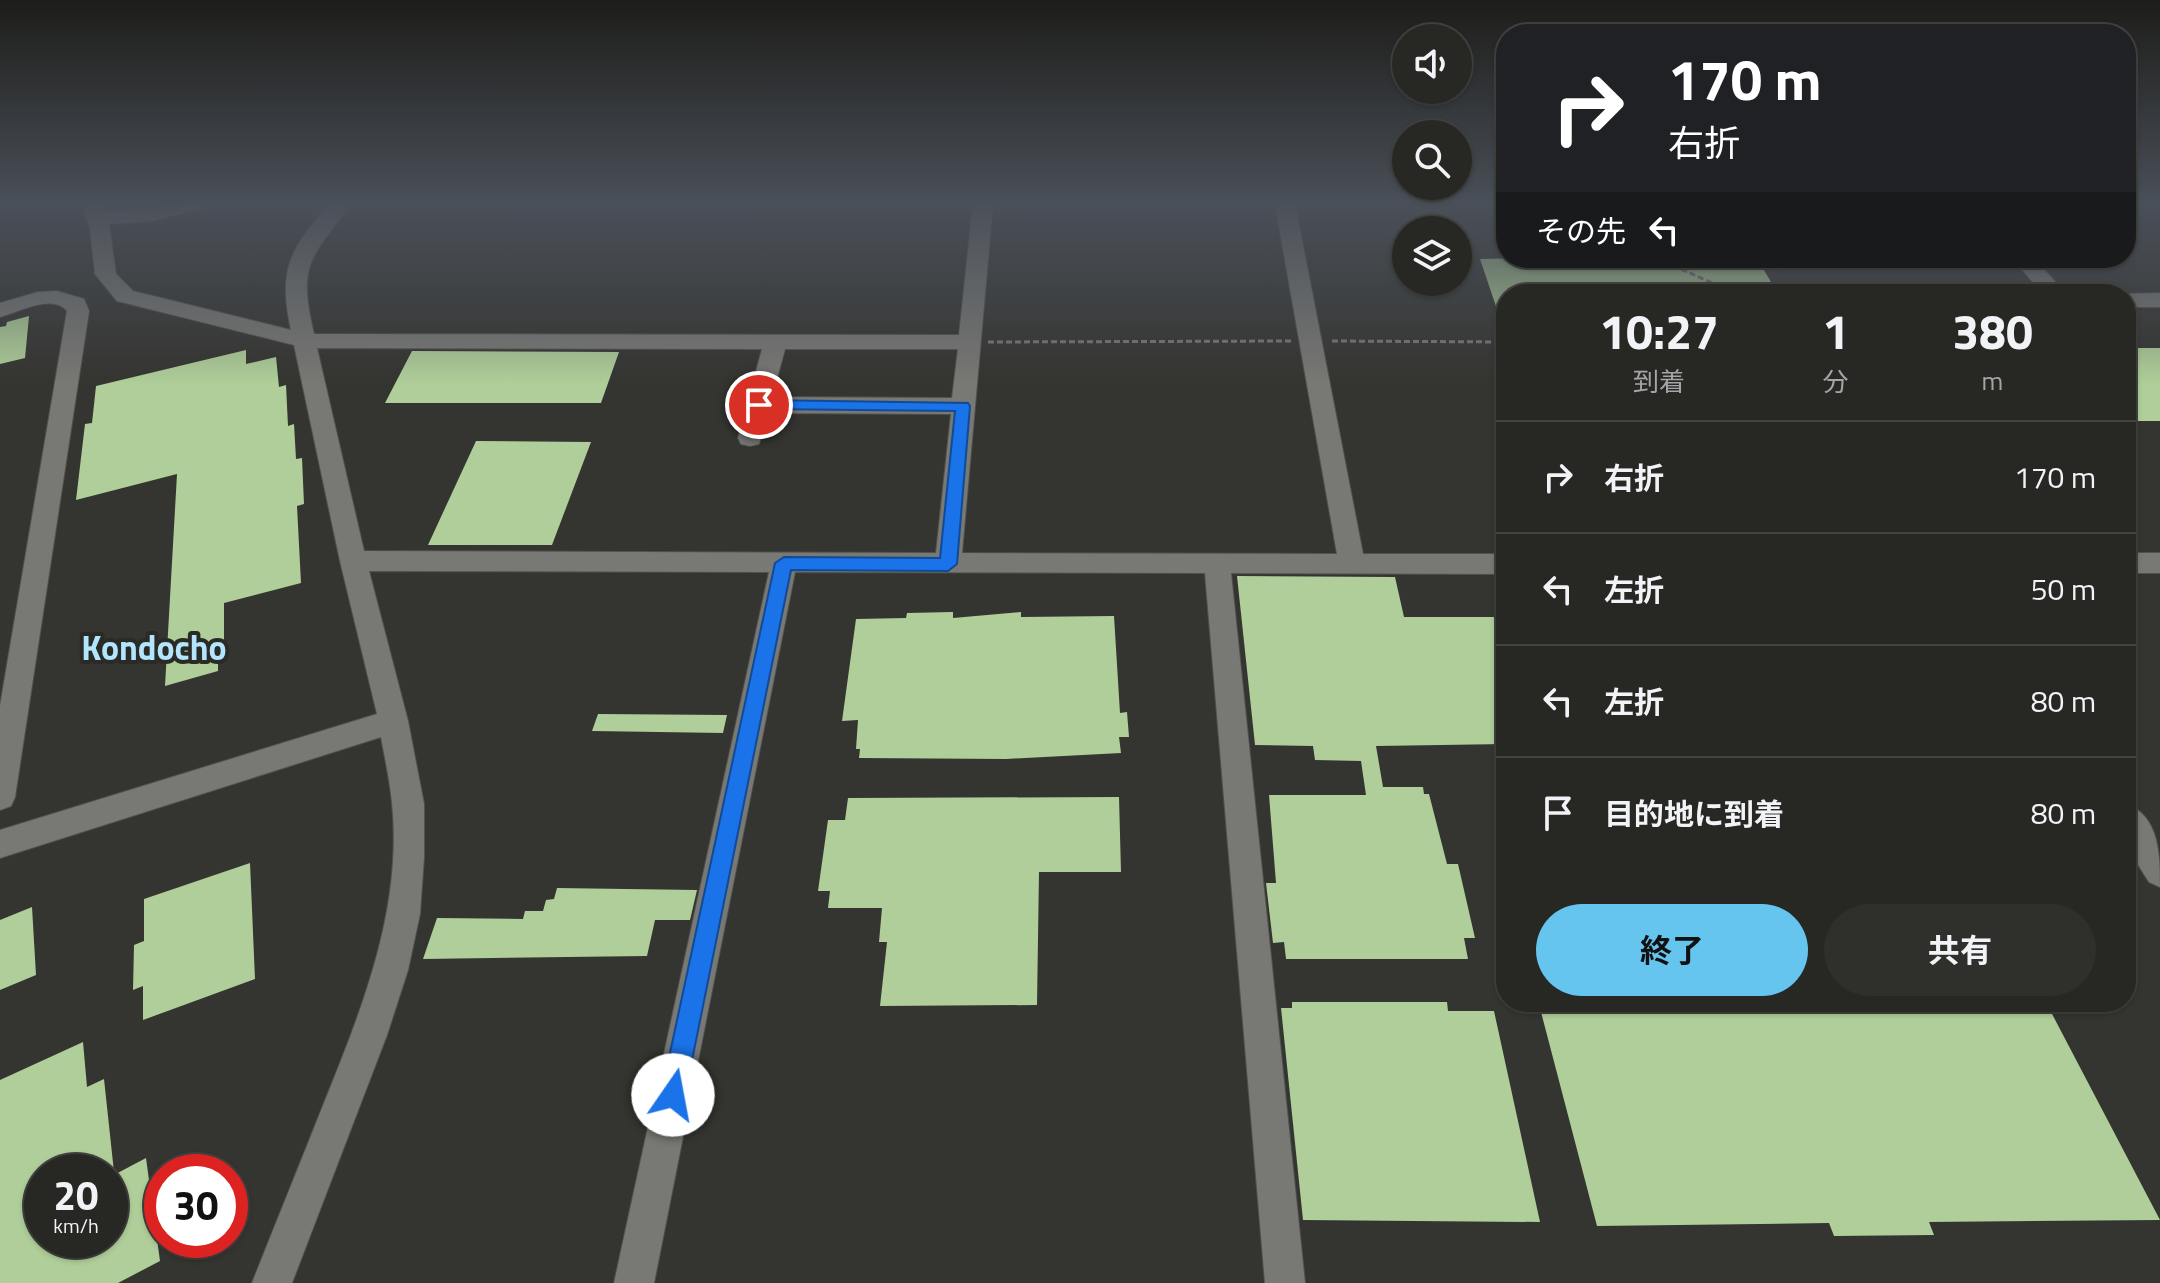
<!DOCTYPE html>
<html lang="ja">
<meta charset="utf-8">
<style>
:root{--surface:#272724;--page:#2f2f2c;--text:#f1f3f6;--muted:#a4a5a6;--line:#434441;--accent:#65c5ee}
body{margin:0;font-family:"Titillium Web","Noto Sans JP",sans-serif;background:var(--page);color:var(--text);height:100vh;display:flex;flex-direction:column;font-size:30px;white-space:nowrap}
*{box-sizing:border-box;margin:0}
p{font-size:26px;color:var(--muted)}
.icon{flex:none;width:44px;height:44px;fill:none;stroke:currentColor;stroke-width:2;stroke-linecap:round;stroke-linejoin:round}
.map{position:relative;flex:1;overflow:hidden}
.drawer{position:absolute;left:1496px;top:284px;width:640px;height:728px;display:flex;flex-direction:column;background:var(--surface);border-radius:32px;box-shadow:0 2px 6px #0004,0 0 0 2px var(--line)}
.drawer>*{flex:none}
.guide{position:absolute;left:1496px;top:24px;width:640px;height:244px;border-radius:32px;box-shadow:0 2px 6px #0004,0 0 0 2px var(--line);background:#202124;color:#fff;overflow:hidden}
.tools{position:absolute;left:1392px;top:24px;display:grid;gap:16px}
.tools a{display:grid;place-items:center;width:80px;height:80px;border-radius:50%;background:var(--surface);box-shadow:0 2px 6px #0004,0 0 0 2px var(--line);font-size:40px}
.speed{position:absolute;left:24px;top:1154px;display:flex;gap:16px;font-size:40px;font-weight:700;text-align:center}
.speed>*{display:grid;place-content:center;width:104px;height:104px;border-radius:50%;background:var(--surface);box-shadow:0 2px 6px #0004,0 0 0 2px var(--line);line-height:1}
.speed small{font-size:20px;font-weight:400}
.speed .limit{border:12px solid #d22;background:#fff;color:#111}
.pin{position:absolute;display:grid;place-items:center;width:68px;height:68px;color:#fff;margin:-34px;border:4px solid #fff;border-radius:50%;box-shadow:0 2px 8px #0007}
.me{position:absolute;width:88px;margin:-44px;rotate:12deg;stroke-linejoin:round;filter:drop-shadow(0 0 6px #0008)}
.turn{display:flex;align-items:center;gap:28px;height:168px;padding:0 40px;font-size:36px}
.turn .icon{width:104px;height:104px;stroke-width:2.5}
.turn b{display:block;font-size:56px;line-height:68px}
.then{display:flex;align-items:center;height:76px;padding:0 40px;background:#0003;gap:16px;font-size:30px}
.eta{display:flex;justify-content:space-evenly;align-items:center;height:136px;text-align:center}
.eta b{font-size:48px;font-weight:700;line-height:56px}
.cta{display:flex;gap:16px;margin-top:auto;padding:16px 40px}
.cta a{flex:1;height:92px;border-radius:48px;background:var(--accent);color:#111;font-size:32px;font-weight:700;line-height:92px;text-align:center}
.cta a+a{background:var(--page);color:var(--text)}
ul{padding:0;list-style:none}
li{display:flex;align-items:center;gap:24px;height:112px;padding:0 40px;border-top:2px solid var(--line)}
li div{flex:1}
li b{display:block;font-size:30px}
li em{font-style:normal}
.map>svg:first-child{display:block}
.building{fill:#afce99}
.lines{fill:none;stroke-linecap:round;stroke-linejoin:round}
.minor-casing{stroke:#51514e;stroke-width:2}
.path{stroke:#787875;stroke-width:3;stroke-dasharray:6 3;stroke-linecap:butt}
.minor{fill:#787874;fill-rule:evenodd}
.route{fill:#1a73e8;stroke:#114b97;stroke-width:2}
.labels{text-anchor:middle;stroke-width:8;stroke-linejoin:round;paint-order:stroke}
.quarter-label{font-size:34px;font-weight:bold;fill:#b3e5fc;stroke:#2a2a27}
</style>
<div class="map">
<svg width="2160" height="1283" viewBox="0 0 2160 1283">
<rect width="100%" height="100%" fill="#343430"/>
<path class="building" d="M1524,258H1757L1778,294H1506V326L1503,327L1480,259Z
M29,316L25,358L0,364V327L6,326L7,322Z
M2126,348H2160V421H2126Z
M246,350V364L276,357L279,387L286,385L288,426L294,424L296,459L302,458L304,504L297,506L301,583L224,603V661L218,663V671L165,686L177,474L76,500L85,424L92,423L96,386Z
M412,351L619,352L601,403H385Z
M476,441L591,442L552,545H428Z
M1237,576L1395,577L1404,617H1506V744L1376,746L1383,787H1423L1424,794H1429L1447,864H1458L1475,938H1464L1468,959H1286L1284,942L1273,943L1266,883H1276L1269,795H1366L1361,761L1315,760L1313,746L1255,745Z
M953,612V618L1021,612V617L1114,616L1120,713L1127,712L1129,737H1119L1121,753L1006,759L859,758L860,749H856L858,720L842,721L856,619L906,618L907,613Z
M598,714L727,715L723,733L592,731Z
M1119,797L1121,872H1039L1037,1005L880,1006L887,942H879L882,908H828L830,891H818L828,820H845L848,798Z
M250,863L255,979L143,1020V986L133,990L134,945L144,941V899Z
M557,888L697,890L690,920H655L647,956L423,959L437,918L523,919L525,911H543L546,900L554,899Z
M32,907L36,975L0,990V920Z
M1292,1002H1447L1448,1011H1494L1540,1222L1303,1220L1281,1008H1292Z
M1738,1002H1837L1843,1014L2051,1012L2160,1220L1929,1222L1934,1235L1834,1236L1829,1223L1597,1226L1541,1012L1574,1011L1571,1003Z
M83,1042L87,1087L104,1079L114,1172H42V1240H110V1177L146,1158L160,1261L118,1283H0V1080Z"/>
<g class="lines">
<defs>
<path id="minor" d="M82,204H102L106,212C140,210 173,204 207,204L204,208L152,221L109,224L116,274L133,291L291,330C278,270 289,249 330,204H351C311,259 297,262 314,334L959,335L973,204H993L962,553L1337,554L1275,204H1295L1363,554H1506V574L1231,573L1305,1283H1265L1205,573L795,572L654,1283H614L769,572L369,571L408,721L424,804V857L420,914L408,970L387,1035L292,1283H252C275,1225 299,1166 322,1108C361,1011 403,910 392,803C390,781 385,759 381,737L0,858V830L377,714L340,561L294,345L117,301L95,274L90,229ZM317,348L762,349L738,438L741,444L750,446L759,444L768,413L951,414L936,553L364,551ZM785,349H958L952,398L772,397Z
M2012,258H2034L2066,294H2043Z
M57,291L84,299L89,311L15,797L11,806L0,810V706L67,311C53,293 18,312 0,317V303L38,292Z
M2160,293V307H2126V294H2124Z
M2126,553H2160V573H2126Z
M2126,804C2160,816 2160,857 2160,887L2149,882L2126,846Z"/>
</defs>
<use href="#minor" class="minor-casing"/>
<path class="path" d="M1665,262L1737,294
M1332,341L1506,342
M988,342L1292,341"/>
<use href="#minor" class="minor"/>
</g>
<linearGradient id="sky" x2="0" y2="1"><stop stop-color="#1d1d1a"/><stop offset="0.53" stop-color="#4a5059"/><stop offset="1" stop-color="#4a5059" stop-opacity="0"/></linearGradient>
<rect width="2160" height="384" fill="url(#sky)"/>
<path class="route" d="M759,400L968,403L970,406L957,564L948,571L791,570L685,1095L681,1104L673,1107L664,1104L661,1095L775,563L784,557L940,558L955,411L753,409V402Z"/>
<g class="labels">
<g class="quarter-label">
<text x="154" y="660">Kondocho</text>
</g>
</g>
</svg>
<div class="tools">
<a><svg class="icon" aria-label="sound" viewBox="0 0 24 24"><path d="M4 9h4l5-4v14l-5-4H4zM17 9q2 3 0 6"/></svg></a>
<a><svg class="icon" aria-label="search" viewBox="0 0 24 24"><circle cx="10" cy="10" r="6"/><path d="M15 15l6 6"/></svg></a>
<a><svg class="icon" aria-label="layers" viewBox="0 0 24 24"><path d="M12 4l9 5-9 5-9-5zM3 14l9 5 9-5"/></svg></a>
</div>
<div class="speed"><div>20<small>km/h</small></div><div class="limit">30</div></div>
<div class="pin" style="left:759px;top:405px;background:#d93025"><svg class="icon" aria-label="arrive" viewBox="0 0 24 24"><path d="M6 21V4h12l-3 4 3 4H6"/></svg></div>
<svg class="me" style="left:673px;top:1095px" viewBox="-20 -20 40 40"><circle r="19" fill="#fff"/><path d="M0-13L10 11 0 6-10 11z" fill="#1a73e8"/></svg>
<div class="guide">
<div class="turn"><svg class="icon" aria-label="right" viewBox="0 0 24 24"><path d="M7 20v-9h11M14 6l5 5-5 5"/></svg><div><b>170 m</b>右折</div></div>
<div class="then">その先<svg class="icon" aria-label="left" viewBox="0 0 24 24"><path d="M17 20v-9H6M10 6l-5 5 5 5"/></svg></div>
</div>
<section class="drawer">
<div class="eta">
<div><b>10:27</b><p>到着</p></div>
<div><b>1</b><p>分</p></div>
<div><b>380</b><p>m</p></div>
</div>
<ul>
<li><svg class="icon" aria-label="right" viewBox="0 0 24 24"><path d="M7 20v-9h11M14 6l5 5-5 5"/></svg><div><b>右折</b></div><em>170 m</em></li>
<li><svg class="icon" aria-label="left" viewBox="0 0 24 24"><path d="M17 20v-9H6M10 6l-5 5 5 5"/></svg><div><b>左折</b></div><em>50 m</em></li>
<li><svg class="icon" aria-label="left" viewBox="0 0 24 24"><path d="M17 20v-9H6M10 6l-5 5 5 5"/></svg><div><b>左折</b></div><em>80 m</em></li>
<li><svg class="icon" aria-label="arrive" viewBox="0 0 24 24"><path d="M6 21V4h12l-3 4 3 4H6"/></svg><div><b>目的地に到着</b></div><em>80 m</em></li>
</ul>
<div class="cta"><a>終了</a><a>共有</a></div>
</section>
</div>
